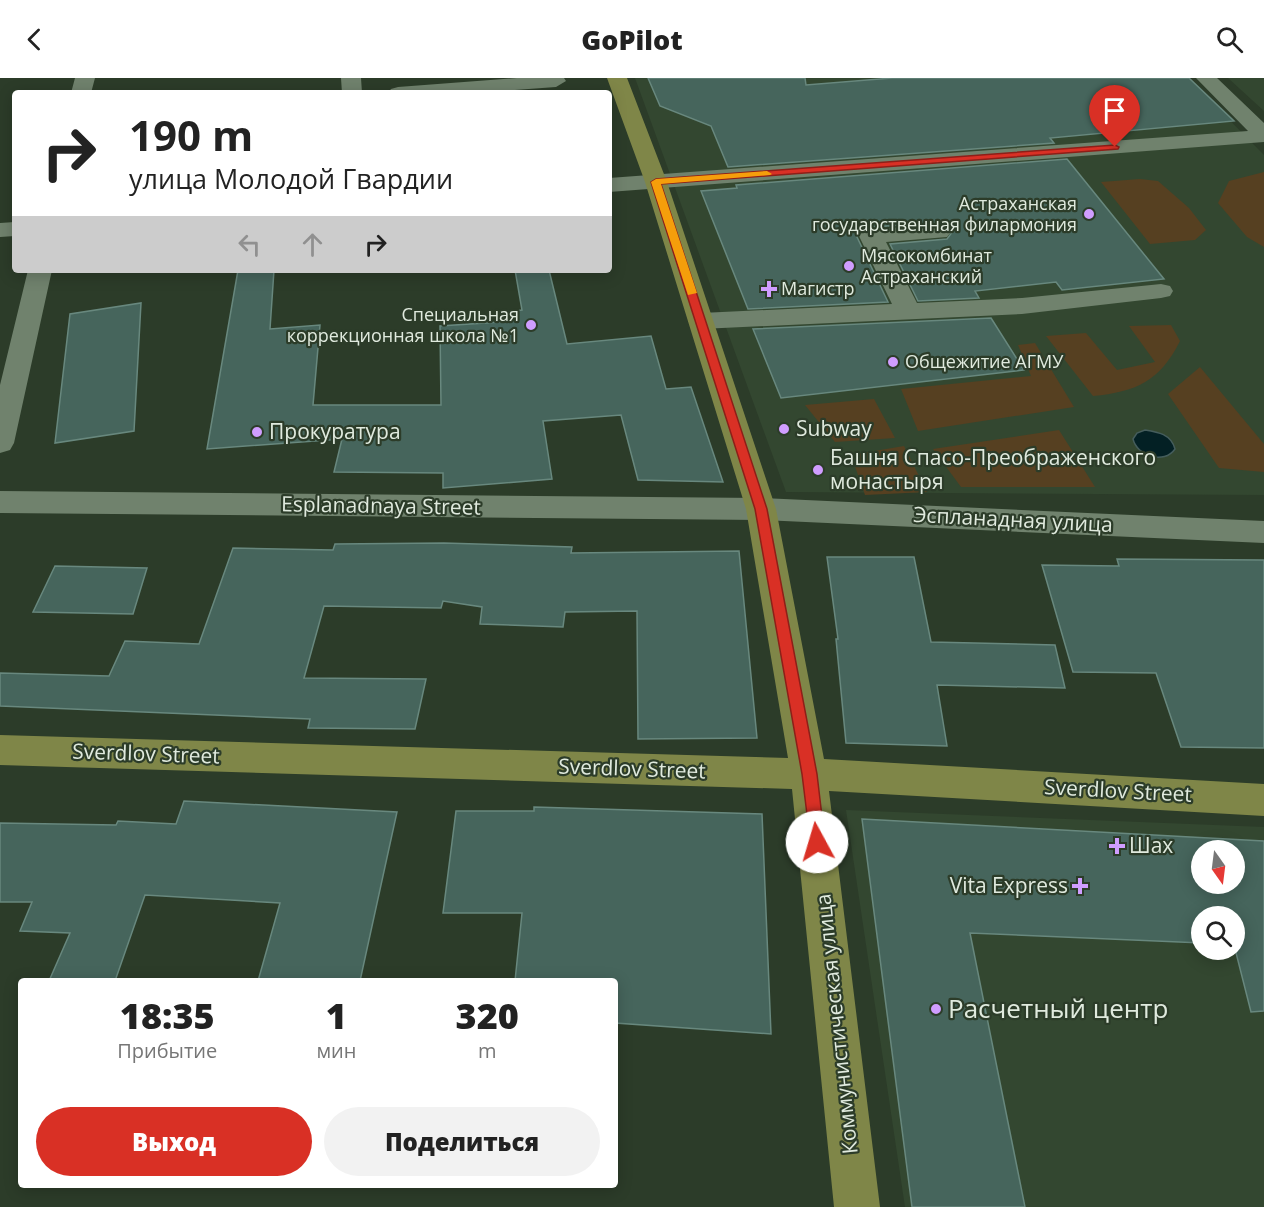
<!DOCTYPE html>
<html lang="ru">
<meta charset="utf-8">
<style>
:root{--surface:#fff;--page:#f2f2f2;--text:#222;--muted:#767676;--accent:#d93025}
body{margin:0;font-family:"Open Sans",sans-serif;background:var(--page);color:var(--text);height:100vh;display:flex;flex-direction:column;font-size:22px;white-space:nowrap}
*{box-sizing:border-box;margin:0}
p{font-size:20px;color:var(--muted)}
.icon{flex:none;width:33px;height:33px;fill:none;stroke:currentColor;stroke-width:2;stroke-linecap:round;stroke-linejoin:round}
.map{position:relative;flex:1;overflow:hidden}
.sheet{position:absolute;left:18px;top:900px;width:600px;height:210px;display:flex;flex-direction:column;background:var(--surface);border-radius:6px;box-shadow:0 3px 15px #0003}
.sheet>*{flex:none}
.hud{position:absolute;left:12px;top:12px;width:600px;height:183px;border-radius:6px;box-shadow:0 3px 15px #0003;background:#fff;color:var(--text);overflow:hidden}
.needle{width:39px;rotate:166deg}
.controls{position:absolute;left:1191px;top:762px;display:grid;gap:12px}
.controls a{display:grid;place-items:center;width:54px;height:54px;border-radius:50%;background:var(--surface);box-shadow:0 3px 15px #0003;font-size:30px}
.pin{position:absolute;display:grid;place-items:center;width:51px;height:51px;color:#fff;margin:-62px -26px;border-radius:50% 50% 50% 0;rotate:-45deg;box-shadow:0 0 6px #0007}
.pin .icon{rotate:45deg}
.me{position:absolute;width:66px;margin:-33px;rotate:354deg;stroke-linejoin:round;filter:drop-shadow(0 0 4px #0008)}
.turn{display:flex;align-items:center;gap:21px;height:126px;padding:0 18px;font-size:27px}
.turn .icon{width:78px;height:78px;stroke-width:2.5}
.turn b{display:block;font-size:42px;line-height:51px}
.lanes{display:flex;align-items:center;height:57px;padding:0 18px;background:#0003;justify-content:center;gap:30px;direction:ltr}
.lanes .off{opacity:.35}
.eta{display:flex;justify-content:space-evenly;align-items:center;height:102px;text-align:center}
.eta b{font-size:36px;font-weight:800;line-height:42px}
.primary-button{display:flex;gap:12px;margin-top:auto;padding:12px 18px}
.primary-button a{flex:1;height:69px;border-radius:36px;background:var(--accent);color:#fff;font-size:24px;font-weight:800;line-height:69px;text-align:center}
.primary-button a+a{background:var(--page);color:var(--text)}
header{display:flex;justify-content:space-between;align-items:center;height:78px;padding:0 18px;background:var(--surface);font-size:27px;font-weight:800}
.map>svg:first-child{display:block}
.built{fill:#334730;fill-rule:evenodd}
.green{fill:#564021}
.water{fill:#032024;stroke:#455d5c;stroke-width:1.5}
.building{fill:#46655c;stroke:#68887e;stroke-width:1.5;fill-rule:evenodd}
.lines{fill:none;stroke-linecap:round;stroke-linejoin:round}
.minor{fill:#70826d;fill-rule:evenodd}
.major{fill:#7f8648;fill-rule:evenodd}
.route{fill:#d93025;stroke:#8d1f18;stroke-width:1.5}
.slow{fill:#f59e0b}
.poi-dot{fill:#d09dff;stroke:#2c3c29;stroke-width:2}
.labels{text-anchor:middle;stroke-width:4.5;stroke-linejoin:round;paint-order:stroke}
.far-poi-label{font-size:18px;fill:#e0eade;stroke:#2c3c29;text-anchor:start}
.poi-label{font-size:21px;fill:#e0eade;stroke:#2c3c29;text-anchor:start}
.street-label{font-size:21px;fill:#e0eade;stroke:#2c3c29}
.near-poi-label{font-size:26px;fill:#e0eade;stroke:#2c3c29;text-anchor:start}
</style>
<header><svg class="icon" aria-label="back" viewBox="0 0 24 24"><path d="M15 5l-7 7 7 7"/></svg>GoPilot<svg class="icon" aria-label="search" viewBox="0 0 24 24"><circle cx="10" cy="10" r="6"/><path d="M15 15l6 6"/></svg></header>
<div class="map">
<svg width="1264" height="1129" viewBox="0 0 1264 1129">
<rect width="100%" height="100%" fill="#2c3c29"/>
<path class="built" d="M635,0H1188L1264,77V417L786,414Z
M1228,0H1264V33Z
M846,732L1264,749V1129H905ZM1202,772H1234V806H1202ZM1202,838H1234V872H1202Z"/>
<path class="green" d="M1264,94V169L1247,159L1218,125L1229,103Z
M1140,101L1158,103L1189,130L1206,152L1195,162L1150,166L1101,104Z
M1171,247L1180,263C1160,303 1136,314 1093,318L1046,258L1086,255L1117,292L1155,284L1129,248Z
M1035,265L1074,329L918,353L901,311L1031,298L1018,267Z
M1200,289L1264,366V394L1219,390L1168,316Z
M874,321L895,360L835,364L805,327Z
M1059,352L1095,409H961L933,371Z
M904,368L927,414L865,417L851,377Z"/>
<path class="water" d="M1145,352C1158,354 1171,356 1175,371C1164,387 1137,378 1133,361L1137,355Z"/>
<path class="building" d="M648,0H805L806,7L892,0H1189L1234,43L1050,60L1054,65L728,89L711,48L660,28Z
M1067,81L1164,201L1062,212L1056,204L975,213L979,220L918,223L890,166L947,161L953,153L948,147L939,145L871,149L861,152L857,159L888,224L748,231L701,113L737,110L736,107Z
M238,192H274L270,251L320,247L313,327H441L440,248L500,244L498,235L522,232L515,192H549L567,266L651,258L666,311L691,309L723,404L638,402L621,337L543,343L552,401L443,410V395L334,394L342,361L207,371Z
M141,225L134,353L55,365L70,236Z
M991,240L1024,292L781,320L753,251Z
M444,465L572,469L571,475L739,473L757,660L638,661L637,533L565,534L563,549L480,546L482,529L443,523L441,530L324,528L304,600L426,601L415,651L308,650L310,641L0,628V595L109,598L125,563L199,566L233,470L333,472L335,466Z
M827,479H914L931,564L1055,567L1065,610L937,607L947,668L846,665L836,561H838Z
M1117,481L1264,482V670L1181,669L1156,595L1073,594L1042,487L1119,488Z
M55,488L147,490L133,536L33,534Z
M184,723L397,734L360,903H258L280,825L145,817L115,903H49L70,855L20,853L32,824H0V745L116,747L118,743L176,746Z
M534,729L762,736L771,956L615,945V903H515L522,835H443L456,733H534Z
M862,741L1264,763V933L1251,934L1234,867V838H1202V865L970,855L1025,1129H912ZM1202,772H1234V806H1202Z"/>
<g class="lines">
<path class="minor" d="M75,0H95L91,15H71Z
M341,0H361L362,15H342Z
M517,0H564L566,3L556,9L476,15H388L391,11L398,9Z
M1196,0H1217L1264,45V64L609,114V100L1248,53Z
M15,144V158L0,159V145Z
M939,147L947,149L951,154L947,159L886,164L917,225L1022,220L1161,206L1170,208L1173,213L1170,218L1161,220L1022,236L701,251L692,248L688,243L692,238L701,235L892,226L859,158L863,153L871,151Z
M28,192H52L14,365L10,372L0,375V307Z
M0,413L761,420L1264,443V465L761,442L0,435Z"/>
<path class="major" d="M607,0H627L667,104L776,431L824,681L1264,706V738L829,713L880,1129H834L792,711L0,687V657L788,680L746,431L645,104Z"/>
</g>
<path class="route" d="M1115,67L1119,69L1118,71L661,106L767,431L817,696L825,764L822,769H811L802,696L755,431L651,104L656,101Z"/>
<path class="slow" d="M767,93L772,96L770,97L661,106L697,215L688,217L651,104L656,101Z"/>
<g class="poi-dot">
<circle cx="1089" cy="136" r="6"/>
<circle cx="849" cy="188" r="6"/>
<path d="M766 202h6v6h6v6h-6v6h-6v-6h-6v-6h6z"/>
<circle cx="531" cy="247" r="6"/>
<circle cx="893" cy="284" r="6"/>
<circle cx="784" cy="351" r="6"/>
<circle cx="257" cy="354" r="6"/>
<circle cx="818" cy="392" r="6"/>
<path d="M1114 759h6v6h6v6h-6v6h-6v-6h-6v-6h6z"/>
<path d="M1077 799h6v6h6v6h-6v6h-6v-6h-6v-6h6z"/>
<circle cx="936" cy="931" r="6"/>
</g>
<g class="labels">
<g class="far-poi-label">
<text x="1077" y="132" text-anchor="end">Астраханская<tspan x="1077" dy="21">государственная филармония</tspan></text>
<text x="861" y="184">Мясокомбинат<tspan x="861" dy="21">Астраханский</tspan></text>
<text x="781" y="217">Магистр</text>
<text x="519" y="243" text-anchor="end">Специальная<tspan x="519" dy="21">коррекционная школа №1</tspan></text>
<text x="905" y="290">Общежитие АГМУ</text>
</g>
<g class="poi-label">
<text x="796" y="358">Subway</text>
<text x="269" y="361">Прокуратура</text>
<text x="830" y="387">Башня Спасо-Преображенского<tspan x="830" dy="24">монастыря</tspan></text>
<text x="1129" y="775">Шах</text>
<text x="1068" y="815" text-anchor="end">Vita Express</text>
</g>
<g class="street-label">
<text transform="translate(381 428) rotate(1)" y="7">Esplanadnaya Street</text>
<text transform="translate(1013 442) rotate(3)" y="7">Эспланадная улица</text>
<text transform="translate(146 676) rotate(2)" y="7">Sverdlov Street</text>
<text transform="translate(632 691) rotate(2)" y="7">Sverdlov Street</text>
<text transform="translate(1118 713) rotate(3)" y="7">Sverdlov Street</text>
<text transform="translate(837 946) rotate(-96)" y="7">Коммунистическая улица</text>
</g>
<g class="near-poi-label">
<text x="948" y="940">Расчетный центр</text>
</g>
</g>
</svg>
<div class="controls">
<a><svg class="needle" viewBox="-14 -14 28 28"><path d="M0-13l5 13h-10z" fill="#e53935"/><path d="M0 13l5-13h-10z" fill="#767676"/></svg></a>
<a><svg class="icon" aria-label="search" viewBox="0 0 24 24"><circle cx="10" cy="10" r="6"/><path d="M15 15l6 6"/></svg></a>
</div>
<div class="pin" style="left:1115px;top:69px;background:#d93025"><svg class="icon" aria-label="arrive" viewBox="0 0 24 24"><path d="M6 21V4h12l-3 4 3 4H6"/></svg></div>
<svg class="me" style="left:817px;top:764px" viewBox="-20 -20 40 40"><circle r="19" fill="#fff"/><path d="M0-13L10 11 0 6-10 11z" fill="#d93025"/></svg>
<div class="hud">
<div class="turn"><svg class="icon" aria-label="right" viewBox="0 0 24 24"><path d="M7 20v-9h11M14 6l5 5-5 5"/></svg><div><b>190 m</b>улица Молодой Гвардии</div></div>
<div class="lanes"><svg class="icon off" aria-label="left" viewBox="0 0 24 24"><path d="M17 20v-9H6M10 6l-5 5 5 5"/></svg><svg class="icon off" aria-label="ahead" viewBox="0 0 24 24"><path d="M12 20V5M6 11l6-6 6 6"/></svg><svg class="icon" aria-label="right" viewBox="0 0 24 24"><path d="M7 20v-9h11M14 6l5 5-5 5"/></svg></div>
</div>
<section class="sheet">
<div class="eta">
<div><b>18:35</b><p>Прибытие</p></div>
<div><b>1</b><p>мин</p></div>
<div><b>320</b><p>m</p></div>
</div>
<div class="primary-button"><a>Выход</a><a>Поделиться</a></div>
</section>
</div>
